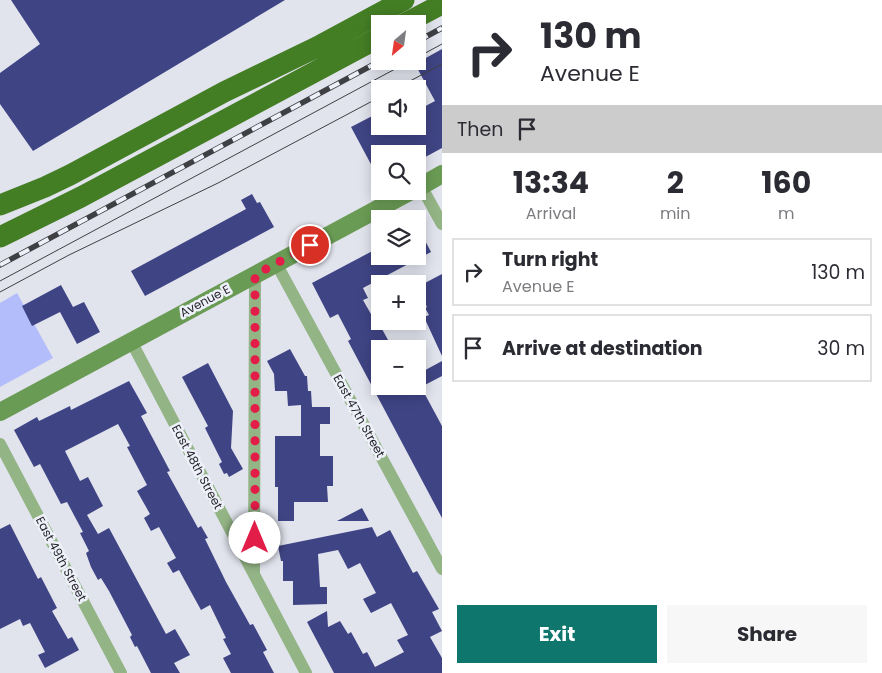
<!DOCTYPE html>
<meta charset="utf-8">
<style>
:root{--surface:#fff;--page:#f7f7f7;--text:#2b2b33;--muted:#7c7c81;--line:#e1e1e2;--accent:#0f766e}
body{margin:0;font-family:Poppins,sans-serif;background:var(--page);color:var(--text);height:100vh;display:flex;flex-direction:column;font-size:19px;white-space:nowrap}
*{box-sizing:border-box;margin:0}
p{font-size:16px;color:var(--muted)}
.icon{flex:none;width:28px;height:28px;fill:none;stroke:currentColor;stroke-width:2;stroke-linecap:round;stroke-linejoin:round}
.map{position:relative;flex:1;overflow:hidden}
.panel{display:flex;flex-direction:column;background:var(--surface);width:440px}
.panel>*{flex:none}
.guide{background:#fff;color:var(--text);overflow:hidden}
.needle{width:32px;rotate:209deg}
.tools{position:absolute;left:371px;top:15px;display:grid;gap:10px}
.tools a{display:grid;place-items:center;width:55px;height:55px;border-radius:0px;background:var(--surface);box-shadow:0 2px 12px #0003;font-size:25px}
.pin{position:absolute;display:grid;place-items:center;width:42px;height:42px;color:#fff;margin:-21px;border:2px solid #fff;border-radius:50%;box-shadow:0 1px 5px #0007}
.me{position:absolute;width:55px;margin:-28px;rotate:0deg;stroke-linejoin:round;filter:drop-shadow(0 0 4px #0008)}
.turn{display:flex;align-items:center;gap:18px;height:105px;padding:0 15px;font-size:22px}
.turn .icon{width:65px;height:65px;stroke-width:2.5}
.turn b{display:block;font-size:35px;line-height:42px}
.then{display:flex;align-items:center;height:48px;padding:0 15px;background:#0003;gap:10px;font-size:19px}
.eta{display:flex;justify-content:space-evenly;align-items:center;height:85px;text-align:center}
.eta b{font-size:30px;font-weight:700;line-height:35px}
.primary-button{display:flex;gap:10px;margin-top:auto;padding:10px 15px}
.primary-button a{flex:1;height:58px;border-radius:0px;background:var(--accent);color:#fff;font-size:20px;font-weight:700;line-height:58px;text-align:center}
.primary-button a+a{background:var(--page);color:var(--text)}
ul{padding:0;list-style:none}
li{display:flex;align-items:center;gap:15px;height:68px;margin:0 10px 8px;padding:0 5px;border:2px solid var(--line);border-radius:0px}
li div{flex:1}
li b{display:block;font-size:19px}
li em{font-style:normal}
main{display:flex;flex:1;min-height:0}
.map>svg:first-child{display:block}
.green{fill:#b4bdfb}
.building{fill:#3f4484}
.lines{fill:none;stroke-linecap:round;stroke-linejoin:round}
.minor{stroke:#93b485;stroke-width:12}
.secondary{stroke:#6a9b54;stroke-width:18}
.trunk{stroke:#447e24;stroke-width:21}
.tram{stroke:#3f4044;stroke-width:1}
.rail-casing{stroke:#3f4044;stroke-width:5.5}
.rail{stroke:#eef0fa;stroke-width:4;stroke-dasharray:11;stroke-linecap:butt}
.route{stroke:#e11d48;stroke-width:9;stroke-dasharray:0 16.2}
.labels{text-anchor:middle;stroke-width:5;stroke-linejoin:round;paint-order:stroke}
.street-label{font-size:12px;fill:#252529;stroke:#eef0fa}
</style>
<main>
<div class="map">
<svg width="442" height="673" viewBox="0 0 442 673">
<rect width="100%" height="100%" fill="#e1e3ed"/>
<path class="green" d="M17,293L53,358L0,387V303Z"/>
<path class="building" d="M11,0H285L33,151L0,104V73L40,44Z
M442,49V148L418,161V154H380V181L351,127L380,112V126H418V110L435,101L415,64Z
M252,194L257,203L260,202L274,227L145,296L131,271L246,209L241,200Z
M418,227L431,252L363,288L368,298L363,300L380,330L382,329L393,349H380V386H413L418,395V374L442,361V376L421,387L442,426V518L348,341L351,339L338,314L330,318L312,283L380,247V256H418Z
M442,274V356L424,317L429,315L425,308L427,307L418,290V289L424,286L423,284Z
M61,285L73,307L84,302L100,332L77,344L60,312L32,326L22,306Z
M290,349L305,376H307L308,391H311L312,407H330V424H320V456H333V486H327L328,502H294V521H278V487H275V436H301V405L288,406L287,391H275L274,374L267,361Z
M208,363L233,411L231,448L243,469L229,477L227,473L224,474L219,464L222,462L205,428L208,426L182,377Z
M129,381L147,413L141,416L170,471L167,472L198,528L201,526L208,538L205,539L226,582L250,625L253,624L267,650L263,652L274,673H231L223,658L231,654L223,639L226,638L210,605L201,610L179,570L173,573L167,563L176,558L159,527L151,531L144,518L150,514L137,491L147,485L127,447L130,446L118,424L65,451L80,481L88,477L103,506L87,515L98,534L109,528L166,634L175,629L190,655L174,663L180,673H151L137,646L135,647L130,637L132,635L109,591L101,578L98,580L91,567L86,553L89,551L80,533L83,532L67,502L61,504L40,464L34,467L14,430L37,417L39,421L70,406L71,410Z
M362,508L369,521H337Z
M10,524L38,579L41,577L57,608L52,611L68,639L72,637L79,650L45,668L38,655L45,652L30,623L23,626L20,619L0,629V529Z
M372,527L377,537L390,530L413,573L417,571L439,609L432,612L442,631L430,637L442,658V673H334L307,622L327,611L328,627L340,621L348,634L351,632L363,654L367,652L375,667L404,652L397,640L408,635L391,603L371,613L363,599L376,593L360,563L348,569L338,550L318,554L320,587H327V604L293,605V581H283V561H281L278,546Z"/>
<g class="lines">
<path class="minor" d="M421,186L442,224
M276,263L442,569
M131,341L306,673
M0,444L121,673
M254,572L255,275"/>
<path class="secondary" d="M418,188L442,174
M0,412L411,191"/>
<path class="trunk" d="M404,24L442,4
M0,205L45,187L70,175L224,92L317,47L404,0
M0,237L81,197L380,37"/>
<path class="tram" d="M418,57L442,44
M395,89L442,64
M0,281L410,61
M0,292L69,255L218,183L380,97"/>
<defs>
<path id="rail" d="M418,41L442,28
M0,265L380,61"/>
</defs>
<use href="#rail" class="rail-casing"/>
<use href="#rail" class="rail"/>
</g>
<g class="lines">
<path class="route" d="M255,538V275L310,245"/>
</g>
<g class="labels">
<g class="street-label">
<text transform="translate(205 301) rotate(-28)" y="4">Avenue E</text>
<text transform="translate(359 416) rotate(61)" y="4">East 47th Street</text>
<text transform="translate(197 467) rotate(62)" y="4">East 48th Street</text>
<text transform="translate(61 559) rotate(62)" y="4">East 49th Street</text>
</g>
</g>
</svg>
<div class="tools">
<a><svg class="needle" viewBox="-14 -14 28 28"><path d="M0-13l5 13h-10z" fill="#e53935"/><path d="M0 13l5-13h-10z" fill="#7c7c81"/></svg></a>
<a><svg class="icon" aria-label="sound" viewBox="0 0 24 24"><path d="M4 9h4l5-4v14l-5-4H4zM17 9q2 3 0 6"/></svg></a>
<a><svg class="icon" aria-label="search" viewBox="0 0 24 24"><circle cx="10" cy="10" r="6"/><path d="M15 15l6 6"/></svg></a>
<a><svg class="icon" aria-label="layers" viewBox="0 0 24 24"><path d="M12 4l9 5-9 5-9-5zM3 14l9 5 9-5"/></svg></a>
<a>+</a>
<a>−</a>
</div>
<div class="pin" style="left:310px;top:245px;background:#d93025"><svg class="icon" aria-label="arrive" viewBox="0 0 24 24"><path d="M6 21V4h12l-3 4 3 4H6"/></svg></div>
<svg class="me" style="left:255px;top:538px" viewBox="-20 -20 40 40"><circle r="19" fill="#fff"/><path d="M0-13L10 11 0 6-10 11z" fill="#e11d48"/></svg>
</div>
<section class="panel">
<div class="guide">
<div class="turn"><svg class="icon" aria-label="right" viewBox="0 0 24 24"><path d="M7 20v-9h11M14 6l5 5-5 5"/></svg><div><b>130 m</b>Avenue E</div></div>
<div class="then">Then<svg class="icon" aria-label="arrive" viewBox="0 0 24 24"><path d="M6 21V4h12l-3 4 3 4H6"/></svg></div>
</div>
<div class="eta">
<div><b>13:34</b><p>Arrival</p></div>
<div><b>2</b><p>min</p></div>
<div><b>160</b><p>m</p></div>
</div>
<ul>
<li><svg class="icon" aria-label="right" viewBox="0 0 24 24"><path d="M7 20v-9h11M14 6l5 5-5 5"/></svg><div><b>Turn right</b><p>Avenue E</p></div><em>130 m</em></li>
<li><svg class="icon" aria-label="arrive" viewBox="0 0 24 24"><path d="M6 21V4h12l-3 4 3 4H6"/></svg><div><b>Arrive at destination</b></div><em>30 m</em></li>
</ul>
<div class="primary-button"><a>Exit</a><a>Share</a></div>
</section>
</main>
